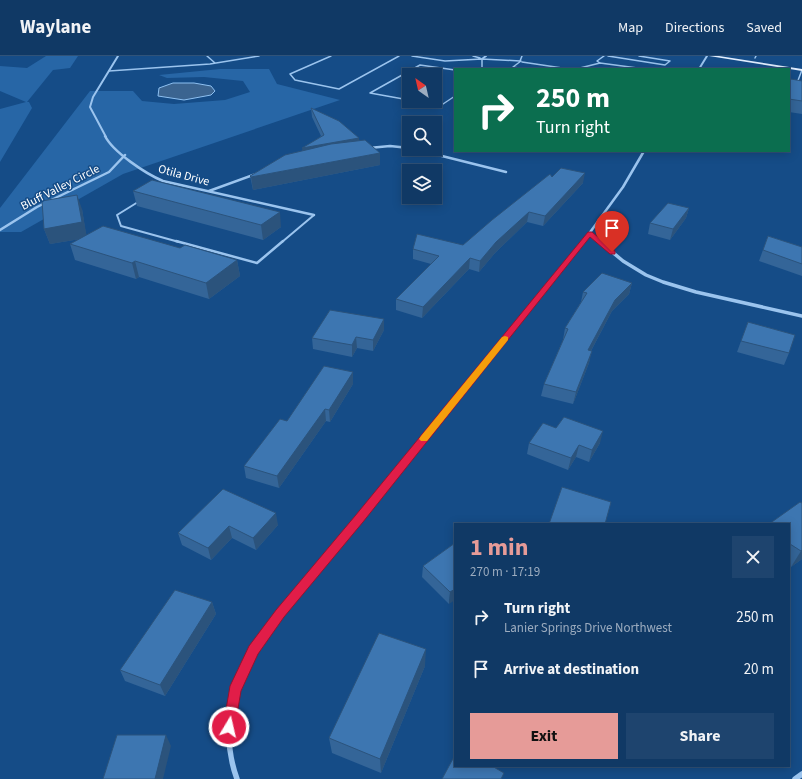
<!DOCTYPE html>
<meta charset="utf-8">
<style>
:root{--surface:#103965;--page:#1e446e;--text:#f1f3f6;--muted:#9cacbf;--line:#305379;--accent:#e69b98}
body{margin:0;font-family:"Source Sans 3",sans-serif;background:var(--page);color:var(--text);height:100vh;display:flex;flex-direction:column;font-size:15px;white-space:nowrap}
*{box-sizing:border-box;margin:0}
p{font-size:13px;color:var(--muted)}
.icon{flex:none;width:22px;height:22px;fill:none;stroke:currentColor;stroke-width:2;stroke-linecap:round;stroke-linejoin:round}
.map{position:relative;flex:1;overflow:hidden}
.details{position:absolute;left:454px;top:467px;width:336px;height:244px;display:flex;flex-direction:column;background:var(--surface);border-radius:0px;box-shadow:0 2px 10px #0003,0 0 0 1px var(--line)}
.details>*{flex:none}
.top-card{position:absolute;left:454px;top:12px;width:336px;height:84px;border-radius:0px;box-shadow:0 2px 10px #0003,0 0 0 1px var(--line);background:#0b6e4f;color:#fff;overflow:hidden}
.needle{width:26px;rotate:326deg}
.tools{position:absolute;left:402px;top:12px;display:grid;gap:8px}
.tools a{display:grid;place-items:center;width:40px;height:40px;border-radius:0px;background:var(--surface);box-shadow:0 2px 10px #0003,0 0 0 1px var(--line);font-size:20px}
.pin{position:absolute;display:grid;place-items:center;width:34px;height:34px;color:#fff;margin:-41px -17px;border-radius:50% 50% 50% 0;rotate:-45deg;box-shadow:0 0 4px #0007}
.pin .icon{rotate:45deg}
.me{position:absolute;width:44px;margin:-22px;rotate:9deg;stroke-linejoin:round;filter:drop-shadow(0 0 3px #0008)}
.turn{display:flex;align-items:center;gap:14px;height:84px;padding:0 16px;font-size:18px}
.turn .icon{width:52px;height:52px;stroke-width:2.5}
.turn b{display:block;font-size:28px;line-height:34px}
.round{display:grid;place-items:center;flex:none;width:42px;height:42px;border-radius:0px;background:var(--page)}
.headline{display:flex;align-items:center;justify-content:space-between;height:68px;padding:0 16px}
h1{font-size:24px;font-weight:700;line-height:30px;color:var(--accent)}
.action{display:flex;gap:8px;margin-top:auto;padding:8px 16px}
.action a{flex:1;height:46px;border-radius:0px;background:var(--accent);color:#111;font-size:16px;font-weight:700;line-height:46px;text-align:center}
.action a+a{background:var(--page);color:var(--text)}
ul{padding:0;list-style:none}
li{display:flex;align-items:center;gap:12px;height:52px;padding:0 16px}
li div{flex:1}
li b{display:block;font-size:15px}
li em{font-style:normal}
header{display:flex;align-items:center;gap:24px;box-sizing:border-box;height:56px;padding:0 20px;background:var(--surface);border-bottom:1px solid var(--line)}
header strong{font-size:19px}
nav{display:flex;gap:22px;margin-inline-start:auto;font-size:14px}
.map>svg:first-child{display:block}
.green{fill:#2766a6}
.water{fill:#3b6490;stroke:#8dc0f1}
.lines{fill:none;stroke-linecap:round;stroke-linejoin:round}
.lane-far2{stroke:#9bc4ee;stroke-width:1.5}
.lane-far1{stroke:#9bc4ee;stroke-width:2}
.lane{stroke:#9bc4ee;stroke-width:2.5}
.street-far4{stroke:#9bc4ee;stroke-width:2}
.street-far3{stroke:#9bc4ee;stroke-width:2.5}
.street-far2{stroke:#9bc4ee;stroke-width:3.5}
.street-far1{stroke:#9bc4ee;stroke-width:4.5}
.street{stroke:#9bc4ee;stroke-width:5.5}
.primary{fill:#e2efff;fill-rule:evenodd}
.wall{fill:#346598}
.shaded-wall{fill:#2b537c}
.building{fill:#3d76b1;stroke:#2b537c}
.route{fill:#e11d48;stroke:#92132f}
.slow{fill:#f59e0b}
.labels{text-anchor:middle;stroke-width:3;stroke-linejoin:round;paint-order:stroke}
.far-street-label{font-size:12px;fill:#fff;stroke:#154c87}
</style>
<header>
<strong>Waylane</strong>
<nav><a>Map</a><a>Directions</a><a>Saved</a></nav>
</header>
<div class="map">
<svg width="802" height="723" viewBox="0 0 802 723">
<rect width="100%" height="100%" fill="#154c87"/>
<path class="green" d="M46,0H78L70,12L53,14L27,46H29L32,52L0,106V53L26,46L0,35V10L27,12Z
M220,13H269L277,28L340,44L123,118L21,176H0V152L90,35H133L142,45L174,48L225,44L250,36L243,25L204,21L167,22L159,19Z"/>
<path class="water" d="M173,27H194L211,30L215,35L211,39L184,44L158,40L159,32Z"/>
<g class="lines">
<path class="lane-far2" d="M207,0L215,7
M331,0L290,18L295,24L339,33L399,0
M412,0L445,5L482,3L520,5L522,0
M473,0L480,2
M604,0L597,5L600,7L645,13
M608,0L665,9L670,5L639,0
M755,2L756,0
M482,3V13
M521,5L513,11L524,13
M522,6L569,13
M576,13L600,7
M109,15L210,8L259,0
M797,27L802,14
M409,44L370,37L420,9L455,14
M414,45L440,50L455,40"/>
<path class="lane-far1" d="M138,146L117,159L121,170L179,186
M282,186L314,159"/>
<path class="lane" d="M176,185L257,207L283,185"/>
<path class="street-far4" d="M482,3L486,0
M699,13L707,0
M106,81L90,51L93,41L118,0"/>
<path class="street-far3" d="M105,80C113,96 146,118 163,125L314,159
M369,92L390,90L409,92
M414,93L506,116
M209,135L256,118
M0,174L37,151L109,116L125,99
M590,177L600,186
M583,186L623,131L644,95"/>
<path class="street-far2" d="M599,185L623,205L646,219L663,226L696,236L802,260
M474,321L584,185"/>
<path class="street-far1" d="M331,497L474,320"/>
<path class="street" d="M237,723C204,632 278,559 332,496
M795,723L802,718"/>
<path class="primary" d="M709,0H719L802,13V15Z"/>
</g>
<path class="wall" d="M802,25V58L789,56V28Z
M311,52L359,85L380,97V109L253,134L250,120L302,95L321,80L312,61Z
M552,121L583,127L543,170L527,166L495,197L479,216L469,213L422,262L396,254V243L431,208L413,203V193L463,189Z
M133,135L281,171L263,184L137,150Z
M689,152L686,162L670,184L648,178L650,167Z
M82,153L86,179L180,192L237,204L240,220L209,243L139,221L136,223L75,204L70,188L80,183L50,188L44,173Z
M768,180L802,191V220L759,205Z
M632,227L629,238L612,255L591,295L589,307L573,348L541,340L544,328L563,284L565,272L581,246L583,236Z
M748,266L789,297L784,309L737,296Z
M384,274L373,295L357,292L352,301L313,293L312,282Z
M353,328L330,366L326,365L279,432L246,422L244,410L287,365Z
M556,372L600,387L589,406L576,401L568,414L527,398L529,387Z
M223,433L278,469L256,494L232,482L211,504L182,489L178,477Z
M800,446L802,503L791,511L789,510V468Z
M455,487L449,548L422,521L423,510Z
M212,546L216,558L165,640L125,625L120,614Z
M425,610L381,717L332,697L329,682Z"/>
<path class="shaded-wall" d="M359,82V91L303,101L302,92Z
M380,97V109L253,134L251,121Z
M585,117L583,127L543,170L545,160Z
M77,139L82,153L87,182L50,188L44,173Z
M689,152L686,162L670,184L673,173Z
M280,156L281,171L263,184L261,169Z
M529,156L527,166L495,197L479,216L480,205L496,186Z
M470,202L469,213L422,262L423,251Z
M237,204L240,220L209,243L206,227Z
M135,205L139,221L136,223L132,207Z
M632,227L629,238L612,255L585,306L588,294L615,244Z
M384,263V274L373,295V284Z
M356,281L357,292L352,301V289Z
M592,295L589,307L573,348L576,336Z
M353,316V328L330,366L329,354Z
M325,353L326,365L279,432L277,420Z
M603,375L600,387L589,406L592,394Z
M579,389L576,401L568,414L571,402Z
M276,457L278,469L256,494L253,482Z
M229,470L232,482L211,504L208,492Z
M802,494V503L791,511L801,495Z
M455,533V544L449,548L450,536Z
M212,546L216,558L165,640L160,629Z
M426,593L425,610L381,717L380,703Z
M166,679L171,690L163,723H155Z"/>
<path class="building" d="M791,23L802,25V45L789,43V28Z
M311,52L339,65L359,82L302,92L324,79Z
M365,84L380,97L251,121L250,120L285,99L331,88Z
M561,112L585,117L545,160L529,156L496,186L480,205L470,202L423,251L396,243L439,200L413,193L417,178L463,189L492,164L550,118L552,121Z
M152,124L280,156L261,169L133,135Z
M77,139L82,166L44,173L42,145Z
M668,147L689,152L673,173L650,167Z
M103,170L180,192L185,189L237,204L206,227L135,205L132,207L70,188Z
M768,180L802,191V208L763,194Z
M602,217L632,227L615,244L588,294L592,295L576,336L544,328L568,273L565,272L587,237L583,236Z
M330,254L384,263L373,284L356,281L352,289L312,282Z
M748,266L795,279L789,297L741,285Z
M324,310L353,316L329,354L325,353L277,420L244,410L280,363L287,365Z
M564,361L603,375L592,394L579,389L571,402L529,387L543,367L556,372Z
M562,431L611,446L605,468H549Z
M223,433L276,457L253,482L229,470L208,492L178,477Z
M800,446L802,447V494L801,495L790,488L789,489V468H769Z
M455,487V533L450,536L423,510Z
M175,534L212,546L160,629L120,614Z
M379,577L426,593L380,703L329,682Z
M117,679H166L155,723H103Z
M455,699V710H492L504,717L501,723H442Z"/>
<path class="route" d="M588,176H592L615,195V198H610L590,181L363,466L284,561L258,598L241,635L234,676L229,678L225,676L223,671L230,630L249,590L276,554L355,460Z"/>
<path class="slow" d="M505,280L508,281V284L427,385H421L419,383L421,380L502,281Z"/>
<g class="labels">
<g class="far-street-label">
<text transform="translate(184 119) rotate(15)" y="4">Otila Drive</text>
<text transform="translate(60 131) rotate(-27)" y="4">Bluff Valley Circle</text>
</g>
</g>
</svg>
<div class="tools">
<a><svg class="needle" viewBox="-14 -14 28 28"><path d="M0-13l5 13h-10z" fill="#e53935"/><path d="M0 13l5-13h-10z" fill="#9cacbf"/></svg></a>
<a><svg class="icon" aria-label="search" viewBox="0 0 24 24"><circle cx="10" cy="10" r="6"/><path d="M15 15l6 6"/></svg></a>
<a><svg class="icon" aria-label="layers" viewBox="0 0 24 24"><path d="M12 4l9 5-9 5-9-5zM3 14l9 5 9-5"/></svg></a>
</div>
<div class="pin" style="left:612px;top:196px;background:#d93025"><svg class="icon" aria-label="arrive" viewBox="0 0 24 24"><path d="M6 21V4h12l-3 4 3 4H6"/></svg></div>
<svg class="me" style="left:229px;top:671px" viewBox="-20 -20 40 40"><circle r="17" fill="#e11d48" stroke="#fff" stroke-width="3"/><path d="M0-11L8 9 0 5-8 9z" fill="#fff"/></svg>
<div class="top-card">
<div class="turn"><svg class="icon" aria-label="right" viewBox="0 0 24 24"><path d="M7 20v-9h11M14 6l5 5-5 5"/></svg><div><b>250 m</b>Turn right</div></div>
</div>
<section class="details">
<div class="headline"><div><h1>1 min</h1><p>270 m · 17:19</p></div><a class="round"><svg class="icon" aria-label="close" viewBox="0 0 24 24"><path d="M6 6l12 12M18 6L6 18"/></svg></a></div>
<ul>
<li><svg class="icon" aria-label="right" viewBox="0 0 24 24"><path d="M7 20v-9h11M14 6l5 5-5 5"/></svg><div><b>Turn right</b><p>Lanier Springs Drive Northwest</p></div><em>250 m</em></li>
<li><svg class="icon" aria-label="arrive" viewBox="0 0 24 24"><path d="M6 21V4h12l-3 4 3 4H6"/></svg><div><b>Arrive at destination</b></div><em>20 m</em></li>
</ul>
<div class="action"><a>Exit</a><a>Share</a></div>
</section>
</div>
